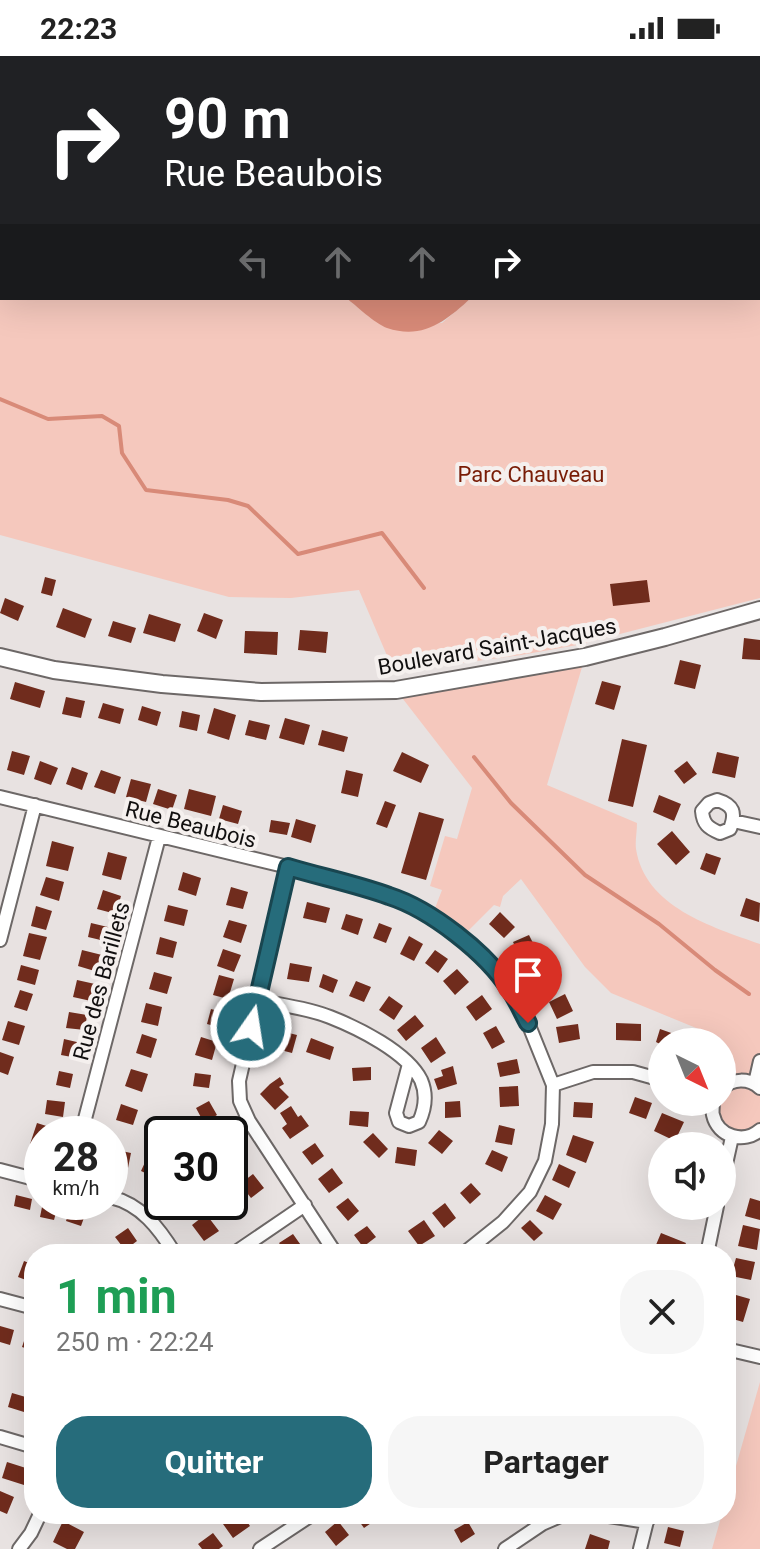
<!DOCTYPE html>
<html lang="fr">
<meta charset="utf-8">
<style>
:root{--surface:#fff;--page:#f6f6f6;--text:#222;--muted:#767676;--accent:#266c7b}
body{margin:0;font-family:Roboto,sans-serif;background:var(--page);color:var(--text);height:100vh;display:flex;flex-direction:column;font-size:30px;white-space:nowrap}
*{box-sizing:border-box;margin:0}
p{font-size:26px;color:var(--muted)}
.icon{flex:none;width:44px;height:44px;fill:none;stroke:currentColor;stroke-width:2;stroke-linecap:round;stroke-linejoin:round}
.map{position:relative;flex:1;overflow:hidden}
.panel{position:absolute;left:24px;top:1188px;width:712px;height:280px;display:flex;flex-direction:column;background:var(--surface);border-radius:32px;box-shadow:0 8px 32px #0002}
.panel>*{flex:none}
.guide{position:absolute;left:0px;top:0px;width:760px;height:244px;box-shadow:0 8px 32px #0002;background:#202124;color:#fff;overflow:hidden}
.needle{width:52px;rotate:137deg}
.tools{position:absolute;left:648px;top:972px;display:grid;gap:16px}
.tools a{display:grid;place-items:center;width:88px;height:88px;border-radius:50%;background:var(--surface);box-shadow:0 8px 32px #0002;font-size:40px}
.speed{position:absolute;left:24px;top:1060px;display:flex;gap:16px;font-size:40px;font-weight:700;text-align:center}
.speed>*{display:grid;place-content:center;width:104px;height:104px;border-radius:50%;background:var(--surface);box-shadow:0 8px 32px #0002;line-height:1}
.speed small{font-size:20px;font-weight:400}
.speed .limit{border:4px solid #111;border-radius:12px;background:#fff;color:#111}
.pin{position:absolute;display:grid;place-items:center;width:68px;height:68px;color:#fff;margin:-82px -34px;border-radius:50% 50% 50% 0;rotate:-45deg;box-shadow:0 0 8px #0007}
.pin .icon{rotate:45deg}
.me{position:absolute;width:88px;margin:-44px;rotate:13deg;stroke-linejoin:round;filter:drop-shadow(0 0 6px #0008)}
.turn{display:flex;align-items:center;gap:28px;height:168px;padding:0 32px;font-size:36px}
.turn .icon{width:104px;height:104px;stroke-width:2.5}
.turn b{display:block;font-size:56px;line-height:68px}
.lanes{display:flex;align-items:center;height:76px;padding:0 32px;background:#0003;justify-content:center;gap:40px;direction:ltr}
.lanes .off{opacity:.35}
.round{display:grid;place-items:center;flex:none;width:84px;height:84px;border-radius:32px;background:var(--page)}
.summary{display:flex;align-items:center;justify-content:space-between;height:136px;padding:0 32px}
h1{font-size:48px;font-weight:700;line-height:60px;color:#1e9e55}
.primary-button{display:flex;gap:16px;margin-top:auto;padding:16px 32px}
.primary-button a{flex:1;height:92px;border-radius:32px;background:var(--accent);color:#fff;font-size:32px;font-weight:700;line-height:92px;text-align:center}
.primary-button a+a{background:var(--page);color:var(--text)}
.status{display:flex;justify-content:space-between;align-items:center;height:56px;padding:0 40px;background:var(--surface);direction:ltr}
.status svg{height:22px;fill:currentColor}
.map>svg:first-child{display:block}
.green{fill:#f5c8bd}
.water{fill:#d88a78}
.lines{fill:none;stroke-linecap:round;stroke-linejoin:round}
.stream{stroke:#d88a78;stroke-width:4}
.building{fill:#702c1d}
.street-casing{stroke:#6d6867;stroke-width:16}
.secondary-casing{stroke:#6d6867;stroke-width:20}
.street{stroke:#fff;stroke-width:12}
.secondary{stroke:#fff;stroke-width:16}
.route-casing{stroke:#194650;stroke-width:20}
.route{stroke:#266c7b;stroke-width:14}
.labels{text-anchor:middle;stroke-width:8;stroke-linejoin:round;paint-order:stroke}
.park-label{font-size:22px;fill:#781c06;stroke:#f5f0ee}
.street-label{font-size:22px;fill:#110f0f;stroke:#f5f0ee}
</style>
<div class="status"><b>22:23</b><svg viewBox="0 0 49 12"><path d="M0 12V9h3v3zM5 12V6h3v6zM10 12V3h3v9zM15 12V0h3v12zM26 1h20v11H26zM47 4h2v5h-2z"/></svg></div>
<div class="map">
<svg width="760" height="1493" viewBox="0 0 760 1493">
<rect width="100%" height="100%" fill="#e8e2e1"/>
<path class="green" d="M0,0H158L164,2H2V242H346L385,271L442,267L471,242H758V2H600L601,0H760V542L577,589L521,599L394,616L359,534L291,542L229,541L0,479Z
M228,0H551L550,2H231Z
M585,601L547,729L637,767C637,776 635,785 636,793C645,851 712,871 760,888V1074L757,1077L720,1074L713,1046H722V986H699L701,974L611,937L585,911L521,823L503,840L500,851L494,849L461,882L432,860L442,834L430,830L445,780L457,783L472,732L396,634Z
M760,1326V1493H712L722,1458H726V1445Z"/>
<path class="water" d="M346,242H471C446,265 423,284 387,272C374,267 357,250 346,242Z"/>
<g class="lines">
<path class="stream" d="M0,343L48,363L102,360L119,370L122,397L146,434L228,444L248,450L298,498L382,477L424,532
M474,701L511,747L585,819L659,868L715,914L749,938"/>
</g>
<path class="building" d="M45,521L56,524L52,540L41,537Z
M647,524L650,546L613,550L610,528Z
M5,542L24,550L18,565L0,557Z
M63,552L92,563L85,582L56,571Z
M204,557L223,564L216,583L197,575Z
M149,558L181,568L175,586L143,577Z
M113,565L136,572L131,587L108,580Z
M300,574L328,576L326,597L298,594Z
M245,575L278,576L277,599L244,597Z
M744,582L760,584V604L742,603Z
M680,604L701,609L695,633L674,628Z
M602,625L621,630L614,654L595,648Z
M15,626L45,635L40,652L10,643Z
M66,641L85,645L81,662L62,658Z
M103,647L124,653L120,668L98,662Z
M142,650L161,656L157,670L138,664Z
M214,652L236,659L229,684L207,677Z
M182,655L200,659L197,675L179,671Z
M285,662L310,669L304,689L279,682Z
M249,664L270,669L266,684L245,679Z
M322,674L348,681L344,696L318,689Z
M622,683L647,689L633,751L608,745Z
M12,695L30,700L24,719L7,714Z
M402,696L429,709L421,727L393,715Z
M717,696L739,701L735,722L712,717Z
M40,705L58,712L51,729L34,723Z
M687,705L697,718L684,728L674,715Z
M72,711L88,717L82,734L66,728Z
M101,714L121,721L115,738L94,731Z
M346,714L363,718L358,741L341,737Z
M131,723L151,728L146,746L126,741Z
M158,733L177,739L172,754L153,748Z
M189,733L216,740L211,760L184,753Z
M659,739L681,748L674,765L653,756Z
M385,745L396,749L387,772L376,768Z
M223,749L242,755L238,768L219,763Z
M419,756L444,763L426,824L401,817Z
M296,763L316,769L311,787L291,781Z
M271,764L290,767L287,779L269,776Z
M672,775L690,796L676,809L657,788Z
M52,785L74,791L68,815L46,810Z
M108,796L127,801L121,824L102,819Z
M706,797L721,802L715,819L700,813Z
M183,816L201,822L196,840L178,834Z
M46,821L64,826L59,845L40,839Z
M231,831L248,836L243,853L226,849Z
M103,834L121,840L116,858L97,853Z
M746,842L760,847L759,866L740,860Z
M307,846L330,852L326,867L303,862Z
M168,849L188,854L184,870L164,865Z
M36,850L52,855L46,874L31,870Z
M500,856L515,871L504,882L489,868Z
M346,858L363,863L358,879L341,873Z
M229,864L247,869L241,887L223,881Z
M91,867L112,872L109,886L88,881Z
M379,867L392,872L386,887L373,882Z
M29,877L47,881L40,904L23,900Z
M529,879L538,897L522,905L513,886Z
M409,880L423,888L414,905L400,898Z
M160,881L177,886L173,902L156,898Z
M223,893L241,899L234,916L217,910Z
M82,894L102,899L98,916L78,910Z
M435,894L448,903L438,917L425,907Z
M545,903L554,922L539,930L530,911Z
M290,907L312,911L309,926L287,923Z
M21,909L39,914L35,929L17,924Z
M457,913L469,926L455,939L443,925Z
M154,916L172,921L167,938L149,933Z
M323,918L338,924L333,937L319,931Z
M219,919L234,923L228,943L213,939Z
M77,924L95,928L91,945L73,941Z
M356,925L371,931L364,946L349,940Z
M20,934L33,938L27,955L14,951Z
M565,938L573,955L557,963L549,946Z
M482,939L492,953L476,965L466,951Z
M389,940L403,950L394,964L379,954Z
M146,947L162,951L158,970L141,966Z
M211,953L225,957L221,972L207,968Z
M69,956L87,959L85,974L66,972Z
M415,959L424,970L406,985L397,974Z
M8,965L25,970L19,989L2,984Z
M616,967L641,968V985L616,984Z
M578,968L580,983L559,987L556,971Z
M496,970L505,986L492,993L483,977Z
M660,973L677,979L675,986H662V989L656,986Z
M277,974L297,979L292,997L273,992Z
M142,978L157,983L151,1002L136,997Z
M201,981L217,986L212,1004L195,999Z
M436,981L446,997L431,1007L421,992Z
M311,982L334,991L330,1004L306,996Z
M64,983L81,987L77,1002L61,999Z
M0,996L14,1001L8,1019L0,1016Z
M517,1003L520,1017L500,1021L497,1007Z
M453,1010L457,1028L438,1034L434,1023L443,1020L441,1014Z
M371,1011V1024L353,1025L352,1012Z
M131,1013L148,1018L142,1036L125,1030Z
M59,1015L73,1018L70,1032L56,1029Z
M195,1017L211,1019L209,1032L193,1030Z
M280,1021L284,1028L279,1031L289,1041L275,1054L260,1038L270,1028Z
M518,1030L519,1050L500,1051L499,1031Z
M635,1041L652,1047L646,1063L629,1057Z
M47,1044L65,1046L63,1061L45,1058Z
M209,1045L217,1059L204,1067L196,1052Z
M460,1045L461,1061L445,1062V1046Z
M574,1046L593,1047L592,1062L573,1061Z
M121,1048L138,1054L133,1069L116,1064Z
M291,1050L298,1061L301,1059L309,1070L290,1083L282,1072L287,1068L280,1057Z
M350,1055L369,1056L368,1071L349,1069Z
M662,1057L684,1066L675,1085L654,1075Z
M37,1067L59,1074L58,1078H42V1092L30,1088Z
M499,1069L515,1073L512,1089L495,1086Z
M439,1074L453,1085L442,1098L428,1087Z
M373,1077L388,1093L379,1102L363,1086Z
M573,1079L594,1086L586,1107L566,1099Z
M315,1087L324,1100L312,1109L302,1096Z
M397,1091L417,1094L415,1110L395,1107Z
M112,1093L131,1097L128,1112L110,1108Z
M492,1094L508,1101L502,1116L485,1108Z
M235,1097L247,1111L235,1121L230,1115V1102Z
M147,1102L162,1110L156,1122L141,1115Z
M559,1108L576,1116L569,1132L552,1124Z
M332,1112L343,1127L329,1137L318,1123Z
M253,1118L264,1132L251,1142L240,1128Z
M471,1127L481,1138L470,1148L460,1137Z
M16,1139L32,1143L30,1154L14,1150Z
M545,1139L562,1148L553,1164L536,1155Z
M348,1142L359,1155L348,1165L336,1151Z
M750,1142L760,1145V1164L745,1160Z
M43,1146L58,1149L54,1164L40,1161Z
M445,1147L456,1162L444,1172L432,1157Z
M71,1150L86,1156L81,1170L66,1165Z
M206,1158L219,1175L204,1185L192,1169Z
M424,1164L435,1180L419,1190L408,1175Z
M530,1164L543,1177L534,1185L521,1172Z
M743,1169L760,1173L757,1194L738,1190Z
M367,1170L376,1181L363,1191L354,1179Z
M128,1172L137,1185L125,1194L115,1181Z
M661,1177L686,1187L681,1198H658L653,1196Z
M293,1178L305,1195L301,1198H287L279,1187Z
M736,1202L755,1206L751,1224L731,1220Z
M24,1205L34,1209V1227L18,1221Z
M729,1237L750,1243L743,1266L726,1261V1248Z
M0,1270L14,1274L10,1289L0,1286Z
M27,1276L34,1278V1295L22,1291Z
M12,1337L29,1342L24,1356L8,1351Z
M7,1406L29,1413L24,1429L2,1422Z
M0,1435L14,1441L7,1458L0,1455Z
M237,1458H242L250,1470L233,1482L223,1468Z
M354,1458H378L380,1461L364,1472Z
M63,1465L84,1476L75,1493H67L53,1486Z
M338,1465L349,1479L336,1490L325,1476Z
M468,1466L475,1478L461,1487L454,1474Z
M668,1471L684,1475L680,1491L664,1487Z
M213,1477L223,1490L219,1493H202L198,1488Z
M590,1478L610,1485L608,1493H585Z"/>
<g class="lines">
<defs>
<path id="street" d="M0,741L288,811L392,840L432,860L461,882L487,907L509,932L528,967L553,1029L552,1068L545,1105L530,1136L503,1166L463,1198
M717,744C734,749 736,757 730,773L720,777C708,772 703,768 702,755L709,747Z
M733,765L760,771
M288,811L239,1025L240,1045L249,1065L336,1198
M0,884L35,749
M257,944C281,949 308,952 330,961C358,972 407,996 421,1024C427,1038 425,1053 419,1066L409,1070L399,1066L396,1057L409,1008
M755,1027L760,1005
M553,1029L593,1016H633L662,1024
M722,1033C732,1022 749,1022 760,1032
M713,1046C713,1049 712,1057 713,1059C718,1081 744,1088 760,1074
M81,1078L159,781
M0,1114L42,1125
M722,1126L732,1081
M110,1141C141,1148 159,1172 175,1198
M233,1198L305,1149
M707,1198L717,1150
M0,1243L34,1252
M726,1293L760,1301
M0,1381L34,1391
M596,1458L647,1466
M19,1493L31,1477L40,1458
M260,1493L313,1458
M505,1493L542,1468L565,1458
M640,1493L648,1461"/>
<path id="secondary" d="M0,601L54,614L162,628L261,636L396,634L585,601L665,581L760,554"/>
</defs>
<use href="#street" class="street-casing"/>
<use href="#secondary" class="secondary-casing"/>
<use href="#street" class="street"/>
<use href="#secondary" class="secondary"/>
</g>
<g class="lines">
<defs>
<path id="route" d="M251,971L288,811C321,821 356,828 389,840C430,853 487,897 510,934C517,944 522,956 528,967"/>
</defs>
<use href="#route" class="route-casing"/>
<use href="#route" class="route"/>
</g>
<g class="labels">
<g class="park-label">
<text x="531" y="426">Parc Chauveau</text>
</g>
<g class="street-label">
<text transform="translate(497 590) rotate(-10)" y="8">Boulevard Saint-Jacques</text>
<text transform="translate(191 768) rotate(14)" y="8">Rue Beaubois</text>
<text transform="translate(101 925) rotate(-75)" y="8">Rue des Barillets</text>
</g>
</g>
</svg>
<div class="tools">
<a><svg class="needle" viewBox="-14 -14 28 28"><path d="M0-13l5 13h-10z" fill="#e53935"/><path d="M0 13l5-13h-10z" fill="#767676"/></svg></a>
<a><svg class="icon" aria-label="sound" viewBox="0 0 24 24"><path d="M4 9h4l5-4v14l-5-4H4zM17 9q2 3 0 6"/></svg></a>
</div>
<div class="speed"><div>28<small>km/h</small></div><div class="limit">30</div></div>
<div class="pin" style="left:528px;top:967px;background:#d93025"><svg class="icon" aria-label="arrive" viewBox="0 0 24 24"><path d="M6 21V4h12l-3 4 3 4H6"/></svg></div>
<svg class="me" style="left:251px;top:971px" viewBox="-20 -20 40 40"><circle r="17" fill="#266c7b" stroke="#fff" stroke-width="3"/><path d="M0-11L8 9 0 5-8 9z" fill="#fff"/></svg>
<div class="guide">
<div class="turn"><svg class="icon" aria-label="right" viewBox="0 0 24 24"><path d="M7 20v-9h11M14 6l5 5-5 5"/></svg><div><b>90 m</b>Rue Beaubois</div></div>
<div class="lanes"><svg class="icon off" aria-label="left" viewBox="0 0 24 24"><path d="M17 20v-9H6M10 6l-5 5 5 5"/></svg><svg class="icon off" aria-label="ahead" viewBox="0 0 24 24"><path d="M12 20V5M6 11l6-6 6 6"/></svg><svg class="icon off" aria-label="ahead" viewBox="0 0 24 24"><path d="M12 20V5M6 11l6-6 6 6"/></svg><svg class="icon" aria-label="right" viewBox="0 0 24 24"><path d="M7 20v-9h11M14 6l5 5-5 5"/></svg></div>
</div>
<section class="panel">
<div class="summary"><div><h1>1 min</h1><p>250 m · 22:24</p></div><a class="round"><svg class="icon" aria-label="close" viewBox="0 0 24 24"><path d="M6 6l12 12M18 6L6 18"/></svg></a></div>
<div class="primary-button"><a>Quitter</a><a>Partager</a></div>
</section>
</div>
